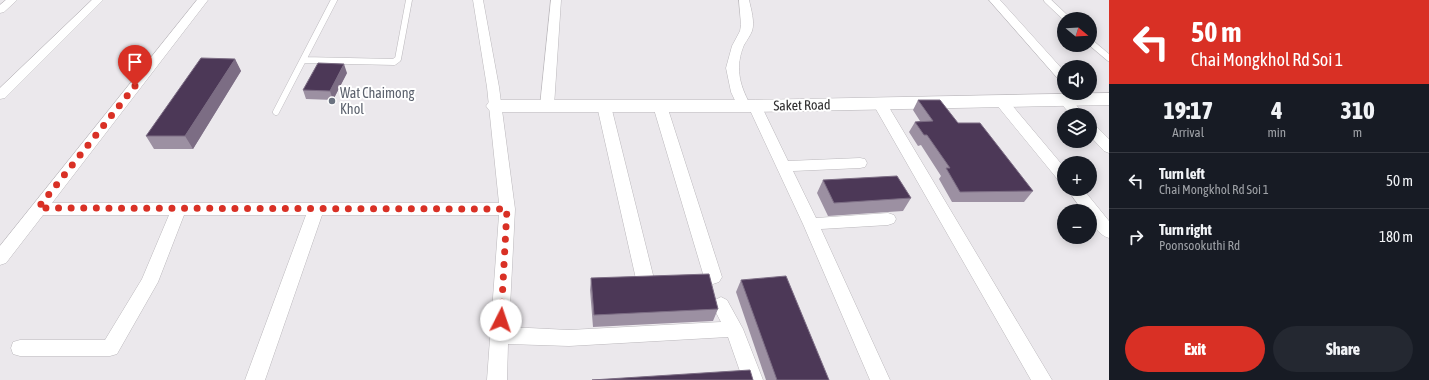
<!DOCTYPE html>
<meta charset="utf-8">
<style>
:root{--surface:#171b24;--page:#242831;--text:#f1f3f6;--muted:#9ea1a6;--line:#363941;--accent:#d93025}
body{margin:0;font-family:"Asap Condensed",sans-serif;background:var(--page);color:var(--text);height:100vh;display:flex;flex-direction:column;font-size:15px;white-space:nowrap}
*{box-sizing:border-box;margin:0}
p{font-size:13px;color:var(--muted)}
.icon{flex:none;width:22px;height:22px;fill:none;stroke:currentColor;stroke-width:2;stroke-linecap:round;stroke-linejoin:round}
.map{position:relative;flex:1;overflow:hidden}
.details{display:flex;flex-direction:column;background:var(--surface);width:320px}
.details>*{flex:none}
.top-card{background:#d93025;color:#fff;overflow:hidden}
.needle{width:26px;rotate:108deg}
.fabs{position:absolute;left:1057px;top:12px;display:grid;gap:8px}
.fabs a{display:grid;place-items:center;width:40px;height:40px;border-radius:50%;background:var(--surface);box-shadow:0 2px 10px #0003;font-size:20px}
.pin{position:absolute;display:grid;place-items:center;width:34px;height:34px;color:#fff;margin:-41px -17px;border-radius:50% 50% 50% 0;rotate:-45deg;box-shadow:0 0 4px #0007}
.pin .icon{rotate:45deg}
.me{position:absolute;width:44px;margin:-22px;rotate:4deg;stroke-linejoin:round;filter:drop-shadow(0 0 3px #0008)}
.turn{display:flex;align-items:center;gap:14px;height:84px;padding:0 16px;font-size:18px}
.turn .icon{width:52px;height:52px;stroke-width:2.5}
.turn b{display:block;font-size:28px;line-height:34px}
.eta{display:flex;justify-content:space-evenly;align-items:center;height:68px;text-align:center}
.eta b{font-size:24px;font-weight:800;line-height:28px}
.button{display:flex;gap:8px;margin-top:auto;padding:8px 16px}
.button a{flex:1;height:46px;border-radius:24px;background:var(--accent);color:#fff;font-size:16px;font-weight:800;line-height:46px;text-align:center}
.button a+a{background:var(--page);color:var(--text)}
ul{padding:0;list-style:none}
li{display:flex;align-items:center;gap:12px;height:56px;padding:0 16px;border-top:1px solid var(--line)}
li div{flex:1}
li b{display:block;font-size:15px}
li em{font-style:normal}
main{display:flex;flex:1;min-height:0}
.map>svg:first-child{display:block}
.lines{fill:none;stroke-linecap:round;stroke-linejoin:round}
.lane-casing{stroke:#bbb8bc;stroke-width:7}
.street-casing{stroke:#bbb8bc;stroke-width:1}
.secondary-casing{stroke:#bbb8bc;stroke-width:1}
.lane{stroke:#fff;stroke-width:6}
.street{fill:#fff;fill-rule:evenodd}
.secondary{fill:#fff;fill-rule:evenodd}
.wall{fill:#9c90a2}
.shaded-wall{fill:#7c6d84}
.building{fill:#4c3857;stroke:#7c6d84}
.route{stroke:#d93025;stroke-width:7;stroke-dasharray:0 12.6}
.worship-dot{fill:#6b7280;stroke:#fff;stroke-width:1.5}
.labels{text-anchor:middle;stroke-width:4;stroke-linejoin:round;paint-order:stroke}
.worship-label{font-size:14px;fill:#5b616d;stroke:#fff;text-anchor:start}
.street-label{font-size:14px;fill:#302f30;stroke:#fff}
</style>
<main>
<div class="map">
<svg width="1109" height="380" viewBox="0 0 1109 380">
<rect width="100%" height="100%" fill="#ebe8ec"/>
<g class="lines">
<defs>
<path id="lane" d="M1047,0L1067,19
M1090,42L1109,58
M304,60L394,62L398,59L409,0
M276,112L334,0"/>
<path id="street" d="M6,0H17L4,12L0,13V5Z
M92,0H103L5,98L0,99V88Z
M197,0H208L52,203H499L487,87L473,0H483L499,87L515,209L509,327L569,330L721,322L712,305L715,300L721,297L727,300L743,329L763,380H743L728,337L569,346L508,344L507,380H487L499,215H322L265,380H245L306,215H184L158,282L117,354L110,356H20L13,354L11,348L13,342L20,340H105L142,279L169,215H43L6,263L0,265V246Z
M551,0H561L554,106L552,109L547,110L542,109L540,106Z
M739,0H749C751,9 755,22 752,31C750,36 747,40 744,45C735,66 739,84 750,104L755,102L760,103L788,161L860,158L865,159L867,163L865,167L860,168L793,171L816,218L888,213L894,215L896,219L894,223L888,225L821,229L890,380H870L803,224L749,108L744,110L739,109L731,92L726,68L732,46L740,31L741,25Z
M989,0H1000L1064,71V82L1060,81Z
M1064,96L1069,97L1085,115H1071L1058,100L1059,97Z
M1001,97L1006,98L1064,167V182L1059,181L996,104L995,101L996,98Z
M880,100L885,101L887,104L1052,380H1031L873,104L875,101Z
M604,102L609,103L611,106L654,279L651,284L645,286L639,284L636,279L597,106L599,103Z
M660,102L665,103L667,106L722,277L719,282L713,284L707,282L704,277L653,106L655,103Z
M1090,124L1095,125L1109,139V153L1104,151L1090,136Z
M1067,189H1083L1109,221V238C1098,235 1090,222 1090,211H1083Z"/>
<path id="secondary" d="M1109,93V105L755,112H495L489,110L486,106L489,102L495,100H755Z"/>
</defs>
<use href="#lane" class="lane-casing"/>
<use href="#street" class="street-casing"/>
<use href="#secondary" class="secondary-casing"/>
<use href="#lane" class="lane"/>
<use href="#street" class="street"/>
<use href="#secondary" class="secondary"/>
</g>
<path class="wall" d="M235,59L241,71L193,149H154L146,136Z
M347,73L333,100L306,99L303,90Z
M918,100L958,123L1033,191L1024,202H952L939,179L941,176L921,145L918,146L909,132L915,122L920,121L913,110Z
M823,180L911,198L903,211L828,216L817,193Z
M591,278L718,309L713,321L593,327L590,290Z
M741,280L829,380H766L736,292Z"/>
<path class="shaded-wall" d="M235,59L241,71L193,149L185,136Z
M344,64L347,73L333,100L330,91Z"/>
<path class="building" d="M201,58L235,59L185,136H146Z
M318,63L344,64L330,91L303,90Z
M918,100H940L958,123H980L1033,191L960,192L946,168H950L927,135H924L915,122L933,121Z
M897,176L911,198L834,203L823,180Z
M709,274L718,309L594,315L591,278Z
M786,276L829,380H777L741,280Z
M750,370L753,380H592Z"/>
<g class="lines">
<path class="route" d="M135,86L38,208L507,209L501,320"/>
</g>
<circle class="worship-dot" cx="332" cy="101" r="4"/>
<g class="labels">
<g class="worship-label">
<text x="340" y="98">Wat Chaimong<tspan x="340" dy="16">Khol</tspan></text>
</g>
<g class="street-label">
<text transform="translate(802 105) rotate(-1)" y="5">Saket Road</text>
</g>
</g>
</svg>
<div class="fabs">
<a><svg class="needle" viewBox="-14 -14 28 28"><path d="M0-13l5 13h-10z" fill="#e53935"/><path d="M0 13l5-13h-10z" fill="#9ea1a6"/></svg></a>
<a><svg class="icon" aria-label="sound" viewBox="0 0 24 24"><path d="M4 9h4l5-4v14l-5-4H4zM17 9q2 3 0 6"/></svg></a>
<a><svg class="icon" aria-label="layers" viewBox="0 0 24 24"><path d="M12 4l9 5-9 5-9-5zM3 14l9 5 9-5"/></svg></a>
<a>+</a>
<a>−</a>
</div>
<div class="pin" style="left:135px;top:86px;background:#d93025"><svg class="icon" aria-label="arrive" viewBox="0 0 24 24"><path d="M6 21V4h12l-3 4 3 4H6"/></svg></div>
<svg class="me" style="left:501px;top:320px" viewBox="-20 -20 40 40"><circle r="19" fill="#fff"/><path d="M0-13L10 11 0 6-10 11z" fill="#d93025"/></svg>
</div>
<section class="details">
<div class="top-card">
<div class="turn"><svg class="icon" aria-label="left" viewBox="0 0 24 24"><path d="M17 20v-9H6M10 6l-5 5 5 5"/></svg><div><b>50 m</b>Chai Mongkhol Rd Soi 1</div></div>
</div>
<div class="eta">
<div><b>19:17</b><p>Arrival</p></div>
<div><b>4</b><p>min</p></div>
<div><b>310</b><p>m</p></div>
</div>
<ul>
<li><svg class="icon" aria-label="left" viewBox="0 0 24 24"><path d="M17 20v-9H6M10 6l-5 5 5 5"/></svg><div><b>Turn left</b><p>Chai Mongkhol Rd Soi 1</p></div><em>50 m</em></li>
<li><svg class="icon" aria-label="right" viewBox="0 0 24 24"><path d="M7 20v-9h11M14 6l5 5-5 5"/></svg><div><b>Turn right</b><p>Poonsookuthi Rd</p></div><em>180 m</em></li>
</ul>
<div class="button"><a>Exit</a><a>Share</a></div>
</section>
</main>
